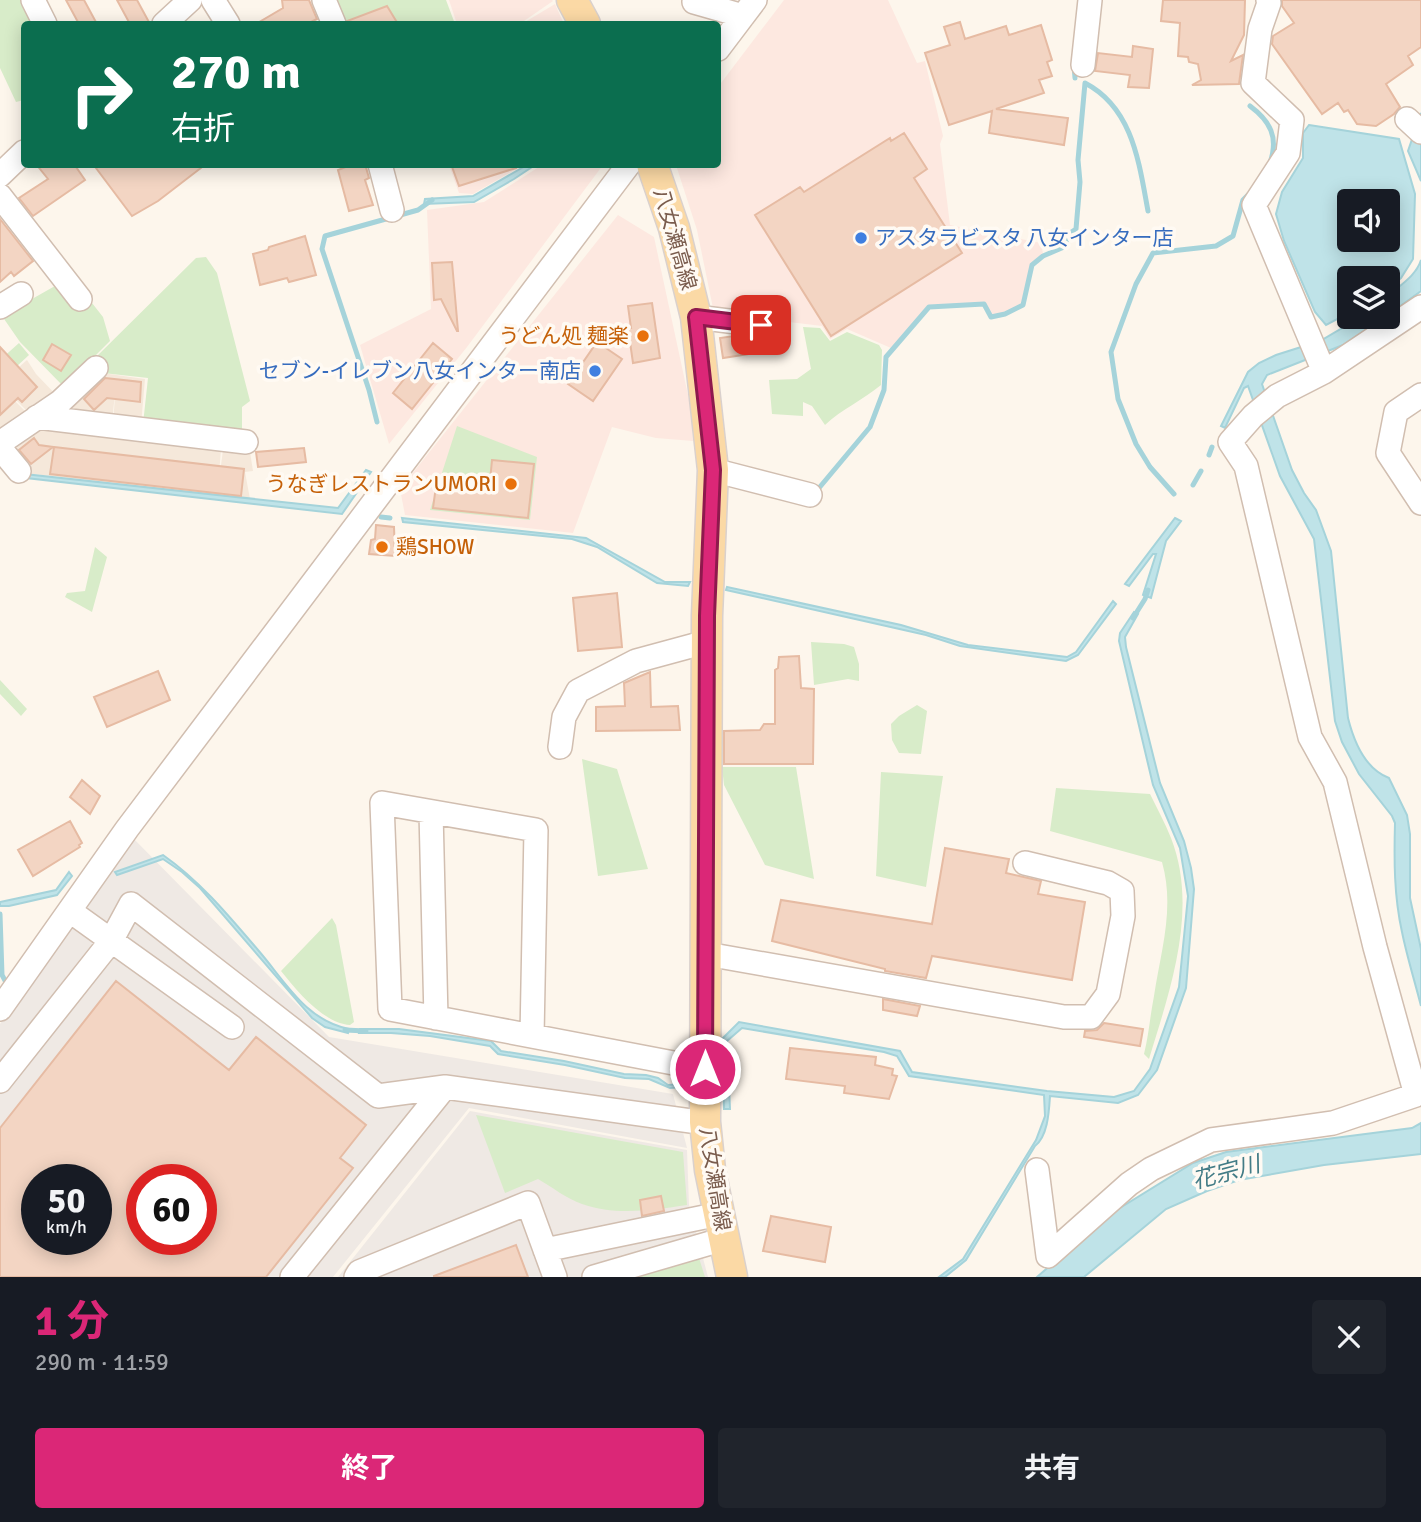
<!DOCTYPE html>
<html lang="ja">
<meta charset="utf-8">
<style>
:root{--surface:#171b24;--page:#20242c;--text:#f1f3f6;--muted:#9ea1a6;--accent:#db2777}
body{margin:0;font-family:Signika,"Noto Sans JP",sans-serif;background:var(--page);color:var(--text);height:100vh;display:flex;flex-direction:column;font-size:26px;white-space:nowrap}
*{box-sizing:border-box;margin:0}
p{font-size:23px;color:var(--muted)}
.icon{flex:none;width:38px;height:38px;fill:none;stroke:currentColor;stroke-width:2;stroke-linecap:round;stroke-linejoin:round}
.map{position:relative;height:1277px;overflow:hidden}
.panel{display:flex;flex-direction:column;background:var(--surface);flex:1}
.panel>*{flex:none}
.banner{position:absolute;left:21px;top:21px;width:700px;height:147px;border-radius:7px;box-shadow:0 4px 18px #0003;background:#0b6e4f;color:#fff;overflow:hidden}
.fabs{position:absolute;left:1337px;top:189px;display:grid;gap:14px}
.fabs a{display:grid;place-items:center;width:63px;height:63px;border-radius:7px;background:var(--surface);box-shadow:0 4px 18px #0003;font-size:35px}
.speed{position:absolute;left:21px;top:1164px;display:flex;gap:14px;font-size:35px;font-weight:700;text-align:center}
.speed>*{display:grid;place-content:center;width:91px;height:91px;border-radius:50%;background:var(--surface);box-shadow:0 4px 18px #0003;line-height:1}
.speed small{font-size:18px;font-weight:400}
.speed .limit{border:10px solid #d22;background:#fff;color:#111}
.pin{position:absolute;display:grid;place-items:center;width:60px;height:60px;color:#fff;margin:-30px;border-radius:14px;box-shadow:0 4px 10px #0006}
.me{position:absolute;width:77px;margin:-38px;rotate:0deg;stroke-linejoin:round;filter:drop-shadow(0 0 5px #0008)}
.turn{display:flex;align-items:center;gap:24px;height:147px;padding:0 35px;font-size:32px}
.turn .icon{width:91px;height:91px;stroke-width:2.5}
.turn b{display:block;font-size:49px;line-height:60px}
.round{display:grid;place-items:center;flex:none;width:74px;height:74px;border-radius:7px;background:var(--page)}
.overview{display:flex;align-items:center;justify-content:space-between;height:119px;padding:0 35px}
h1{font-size:42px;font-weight:700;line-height:52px;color:var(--accent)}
.action{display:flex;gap:14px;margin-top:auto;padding:14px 35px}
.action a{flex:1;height:80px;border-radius:7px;background:var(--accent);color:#fff;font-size:28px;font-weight:700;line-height:80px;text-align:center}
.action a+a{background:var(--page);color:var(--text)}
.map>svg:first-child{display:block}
.residential{fill:#f5e8da}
.commercial{fill:#fde8e0}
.industrial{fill:#efe9e4;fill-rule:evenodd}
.green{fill:#d8ecc9}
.water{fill:#bfe3e8;stroke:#a5d3da;stroke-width:2;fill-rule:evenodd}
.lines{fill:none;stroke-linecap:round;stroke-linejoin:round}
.stream{stroke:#a5d3da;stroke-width:5}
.building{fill:#f3d5c3;stroke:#e6bba3;stroke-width:2;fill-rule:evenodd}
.minor-casing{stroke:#d1beb0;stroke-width:26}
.major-casing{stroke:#dad1cd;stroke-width:33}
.minor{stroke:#fff;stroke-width:23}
.major{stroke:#fbd9a5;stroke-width:30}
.route-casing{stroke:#8e194d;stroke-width:18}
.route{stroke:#db2777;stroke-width:12}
.shop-dot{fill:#3f7fe0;stroke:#fffaf3;stroke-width:2.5}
.food-dot{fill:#e8710a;stroke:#fffaf3;stroke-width:2.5}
.labels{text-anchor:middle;stroke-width:7;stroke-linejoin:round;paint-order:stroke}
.shop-label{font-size:21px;fill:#366cbe;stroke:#fffaf3;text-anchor:start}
.street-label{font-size:21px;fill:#7a5c4d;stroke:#fffaf3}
.food-label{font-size:21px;fill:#c56008;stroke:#fffaf3;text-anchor:end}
.water-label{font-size:23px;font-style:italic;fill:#437c86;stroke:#fffaf3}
</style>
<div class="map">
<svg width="1421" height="1277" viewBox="0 0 1421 1277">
<rect width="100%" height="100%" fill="#fdf6ec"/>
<path class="residential" d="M27,360L36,374L57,396L30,414L0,384Z
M102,373L145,379L141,425L113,422L116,385L112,421L64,409Z
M0,386L29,415L0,430Z
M34,430H51L221,449L218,488L223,450L250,452L253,471L245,472L250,499L189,493L190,479L188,492L162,489L163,480L161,489L25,473L10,447Z"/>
<path class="commercial" d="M449,0H552L553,1L524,21L513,24H457Z
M784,0H888L917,63L925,61L943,136L940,144L950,225L1041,243L1043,254L1031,263L1021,304L1007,312L992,316L985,302L929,305L891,348L847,329L830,339L822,326L714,313L697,230L676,165L718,164V87Z
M555,4L564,24H517L525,22Z
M449,165H523L473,194L459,193Z
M542,165H603L467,347L389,444L360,345L431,309L427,210L484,202Z
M618,215L654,237L691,409L693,441L656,438L612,427L573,533L405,515L400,489Z"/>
<path class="industrial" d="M133,838L329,1037L673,1094L687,1148L469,1108L333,1277H0V1024L97,893ZM37,1180H96V1239H37ZM142,1180H201V1239H142Z
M470,1111L687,1150L689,1205L708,1277H338Z"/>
<path class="green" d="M0,0H29L41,24H24V100L16,102L0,68Z
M328,0H446L455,24H338Z
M206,257L217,273L250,401L242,407V435L143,424L148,378L103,373L93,360L196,258Z
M70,275L103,317L110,341L64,387L20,342L2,316L62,282Z
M803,327L820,328L830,341L847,332L879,345L882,350L881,385C863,400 842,409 825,425L812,406L803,402V416L772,414L769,380L797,379L811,369Z
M19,343L29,355L3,379L0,360Z
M457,426L537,457L530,520L430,510Z
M95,547L107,557L92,612L65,597L67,593L85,591Z
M811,642L844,644L854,647L859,664V681L848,679L814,685Z
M0,680L27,709L21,716L0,694Z
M917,705L927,711L921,754L899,753L892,740L891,724L899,716Z
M582,759L617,769L648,869L598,876Z
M722,767H796L814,879L765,865L724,785Z
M881,772L943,776L926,887L876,876Z
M1056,788L1150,794C1157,808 1165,823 1171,838C1199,909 1170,990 1149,1059L1144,1054C1149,1034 1150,1016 1154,996C1161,950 1175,908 1162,862L1050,831Z
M332,918L336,925L354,1022L350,1025C323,1023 297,991 281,971Z
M476,1115L683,1152L687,1205C652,1210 616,1216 582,1204C567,1199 552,1187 538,1179L505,1193Z
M699,1258L705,1277H624Z"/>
<path class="water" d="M1421,113V181L1408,151Z
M1309,125L1399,139L1415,194L1413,259L1401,278L1388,288V278H1349V313L1326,325L1315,312L1284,241L1276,214L1282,192L1303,158V133ZM1349,201H1388V240H1349Z
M527,165H535L514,179L474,202L424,204L425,199L473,196Z
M1421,260V291L1388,315V296C1400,285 1416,276 1421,260Z
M1361,317H1385L1343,345L1267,375L1262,384L1292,470L1304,493L1316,510L1331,551L1348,718C1354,742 1365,769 1389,778L1407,815L1410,834V898L1421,949V1006C1415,982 1407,957 1402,932C1394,896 1394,860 1395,823L1392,816L1359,774L1342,742L1335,721L1314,539L1280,476L1248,386L1244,388L1225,428L1221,426L1248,372L1259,363L1276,355L1320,341Z
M366,470L371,472L342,514L26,478L24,474L338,508Z
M402,518L586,538L665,582H690L688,586L657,583L597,547L572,539L403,522Z
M1175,518L1181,521L1166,541L1151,598L1143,595L1156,554H1153L1129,586L1125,584Z
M727,587L901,625L968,645L1067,657L1076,652L1113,601L1116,604L1078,655L1066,661L960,646L926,635L726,590Z
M1134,612L1138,614L1125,637L1126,647L1160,783L1184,841L1191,868L1194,889L1186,988L1157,1070L1138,1095L1118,1103L1050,1096C1049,1111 1048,1136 1035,1146L966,1260L945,1277H939L963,1259L1036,1140L1045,1116L1044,1095L909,1076L897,1056L884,1052L742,1028L727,1041L730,1109H724L722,1039L739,1022L900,1051L912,1072L1047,1091L1114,1097L1134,1091L1150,1069L1179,987L1188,896L1180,848L1153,785L1119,641L1120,633Z
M163,855C200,881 229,916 258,950C285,981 305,1020 349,1029L348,1033L325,1027L312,1018L200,888L182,872L163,859L117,875L115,872Z
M69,872L72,876L57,895L9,906H0V902L56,890Z
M360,1029H399L491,1041L501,1051L564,1061L624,1074L646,1075L658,1078L668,1085L683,1084V1087L670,1088L649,1079L625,1078L565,1065L498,1054L490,1046L430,1036L391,1033H359Z
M1421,1123V1154L1324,1165L1239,1180L1207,1191L1166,1209L1084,1277H1037L1107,1216L1193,1163L1226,1152L1412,1128Z"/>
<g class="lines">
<path class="stream" d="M1074,65L1075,78
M1250,106C1270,121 1279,137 1270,163
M377,422L369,390L322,249L325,236L418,210L432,200
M1209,455L1212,447
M1193,485L1201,471
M819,488L870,427L884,390L886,357L929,307L984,304L991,317L1005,314L1023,305L1032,265L1043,256L1064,247L1070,233L1076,229L1080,182L1078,160L1085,83C1133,108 1139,163 1148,211
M1174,494L1150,467L1136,444L1118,399L1111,352L1136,284L1153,253L1216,246L1233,236L1243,200L1249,194
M381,517L390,518
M1133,618L1145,599L1148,590
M0,914L2,975L8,986
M345,1030L366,1031"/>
</g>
<path class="building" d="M66,0H84L97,24H79Z
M117,0H137L150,24H130Z
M282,0H309L317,19L307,24H256L283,8Z
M1163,0H1245L1244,35L1231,61L1243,55L1239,84L1192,85L1201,80L1198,64L1189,62L1188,57L1178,56L1180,23L1161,21Z
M1282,0H1421V47L1408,56L1413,65L1386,84L1400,107L1394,114L1376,126L1357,124L1348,110L1344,112L1338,103L1322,114L1272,44L1273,36L1294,23L1282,6Z
M387,6L398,24H348L347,21Z
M960,22L965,39L1006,26L1009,35L1041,25L1052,60L1047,62L1052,76L1039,80L1044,93L996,109L1068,118L1064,145L989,133L992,111L949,125L925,53L950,45L944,27Z
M1133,46L1153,49L1149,88L1128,87L1130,75L1095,71L1098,53L1132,57Z
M904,133L927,169L914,178L962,253L831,336L755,215L800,187L804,192L890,138L891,141Z
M36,164H74L85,180L33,216L19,198L48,179Z
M93,164H206L158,201L132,216Z
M353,164H365L369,178L365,180L373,205L349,211L338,170Z
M451,164H515L516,168L459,186Z
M0,219L33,261L14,276L11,272L0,282Z
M305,236L316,275L289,282L287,278L260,285L253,254L268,250L269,247Z
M452,262L458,331H457L441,299L434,300L432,263Z
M652,303L660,358L633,363L628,328H631L628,306Z
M734,336L761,339L762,352L723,358L720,338Z
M597,342L622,359L593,401L568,384Z
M433,343L452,359L412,409L393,393Z
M52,344L71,355L61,371L43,360Z
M0,347L37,387L22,402L18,398L0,415Z
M105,378L141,382L140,402L107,398L94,410L84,399Z
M34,438L39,445L53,447L31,464L19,450Z
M54,447L244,469L241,496L50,474Z
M304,448L306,462L258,467L256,452Z
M492,460L534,464L528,518L433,508L436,486L489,492Z
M376,525L394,527L395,556L369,554L371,540L375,539Z
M617,593L622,647L578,651L573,598Z
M799,656L801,688L814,689L813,764H724V731L760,730L764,724H775V670L778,668L779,657Z
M158,671L170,700L107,727L94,697Z
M650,672L651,707L678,706L680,730L596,731V707L625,706L624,683Z
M82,780L100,796L90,814L70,797Z
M70,821L82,843L79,845L80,847L33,876L18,850Z
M945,848L1009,859L1006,873L1041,881L1038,894L1085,902L1072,980L932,956L926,978L885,971V969L772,941L781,900L932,924Z
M116,981L229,1070L256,1037L366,1125L340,1158L353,1168L266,1277H0V1128ZM37,1180H96V1239H37ZM142,1180H201V1239H142Z
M883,999L920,1006L917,1016L883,1010Z
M1104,1023L1143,1029L1140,1046L1084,1037L1085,1031L1097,1030Z
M790,1048L876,1057L875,1065L893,1069L892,1075L897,1076L889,1099L844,1093L845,1086L786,1079Z
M661,1196L664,1211L642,1216L640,1200Z
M771,1216L831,1227L825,1262L763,1251Z
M516,1245L528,1277H434V1276Z"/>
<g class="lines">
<defs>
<path id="minor" d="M33,0L45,24
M213,0L228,24
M324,0L334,24
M1268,0L1269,3L1260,29L1253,83L1292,120L1288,153L1254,205L1324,372
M694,2L743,16
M164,24L190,0
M718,49L755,0
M1083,65L1090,0
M1407,119L1421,132
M380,164L392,210
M0,175L24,152
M0,196L80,299
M0,307L21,294
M696,317L761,325
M1421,395L1396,412L1388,453L1421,503
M37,417L246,442
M0,443L60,402L96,368
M0,448L19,471
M713,470L810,495
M560,747L564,717L578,691L636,661L706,642
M431,812L436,1018
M70,911L232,1027
M718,956L1064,1017H1091L1108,994L1123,916L1122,891L1108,883L1025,863
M0,1009L127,829L629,164
M532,1036L536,830L382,803L390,1009L705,1069
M0,1081L111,941L131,904L378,1096L445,1087L691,1121
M1037,1170L1048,1256L1129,1184L1151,1169L1211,1140L1333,1123L1416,1095L1375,947L1335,782L1310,737L1246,466L1230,442L1253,416L1277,396L1324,372L1421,307
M545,1250L719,1214
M292,1277L445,1087
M356,1277L359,1272L528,1203L555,1277
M594,1277L724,1239"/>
<path id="major" d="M572,0L585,24
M652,164L674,228L696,317L713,470L707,616L705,1122L710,1170L732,1277"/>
</defs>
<use href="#minor" class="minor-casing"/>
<use href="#major" class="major-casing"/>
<use href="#minor" class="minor"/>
<use href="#major" class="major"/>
</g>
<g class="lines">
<defs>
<path id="route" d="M705,1069L707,616L713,470L696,317L761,325"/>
</defs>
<use href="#route" class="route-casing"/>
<use href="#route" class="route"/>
</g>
<g class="shop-dot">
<circle cx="861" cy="238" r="7"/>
<circle cx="595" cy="371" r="7"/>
</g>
<g class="food-dot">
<circle cx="643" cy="336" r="7"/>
<circle cx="511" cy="484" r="7"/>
<circle cx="382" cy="547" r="7"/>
</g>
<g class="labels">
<g class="shop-label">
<text x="875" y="245">アスタラビスタ 八女インター店</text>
<text x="581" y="378" text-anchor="end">セブン-イレブン八女インター南店</text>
</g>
<g class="street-label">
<text transform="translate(675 239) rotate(74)" y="7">八女瀬高線</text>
<text transform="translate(715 1179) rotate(81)" y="7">八女瀬高線</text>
</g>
<g class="food-label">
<text x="629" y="343">うどん処 麺楽</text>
<text x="497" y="491">うなぎレストランUMORI</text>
<text x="396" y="554" text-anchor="start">鶏SHOW</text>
</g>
<g class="water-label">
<text transform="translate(1226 1172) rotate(-15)" y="8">花宗川</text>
</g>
</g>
</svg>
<div class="fabs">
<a><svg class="icon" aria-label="sound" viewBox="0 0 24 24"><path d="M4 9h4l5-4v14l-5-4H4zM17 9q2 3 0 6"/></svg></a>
<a><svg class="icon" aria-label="layers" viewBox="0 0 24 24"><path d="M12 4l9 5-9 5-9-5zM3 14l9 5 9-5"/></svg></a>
</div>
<div class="speed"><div>50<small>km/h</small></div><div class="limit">60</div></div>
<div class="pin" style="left:761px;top:325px;background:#d93025"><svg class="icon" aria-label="arrive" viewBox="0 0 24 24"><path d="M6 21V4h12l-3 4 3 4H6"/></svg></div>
<svg class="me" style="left:705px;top:1069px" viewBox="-20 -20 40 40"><circle r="17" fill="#db2777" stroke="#fff" stroke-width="3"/><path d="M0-11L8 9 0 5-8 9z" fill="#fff"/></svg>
<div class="banner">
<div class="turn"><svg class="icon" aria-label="right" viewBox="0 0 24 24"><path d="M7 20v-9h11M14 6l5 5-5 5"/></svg><div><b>270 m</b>右折</div></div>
</div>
</div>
<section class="panel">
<div class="overview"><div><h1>1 分</h1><p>290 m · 11:59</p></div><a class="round"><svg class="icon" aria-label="close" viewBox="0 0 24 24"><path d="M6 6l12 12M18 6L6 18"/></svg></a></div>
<div class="action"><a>終了</a><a>共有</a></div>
</section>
